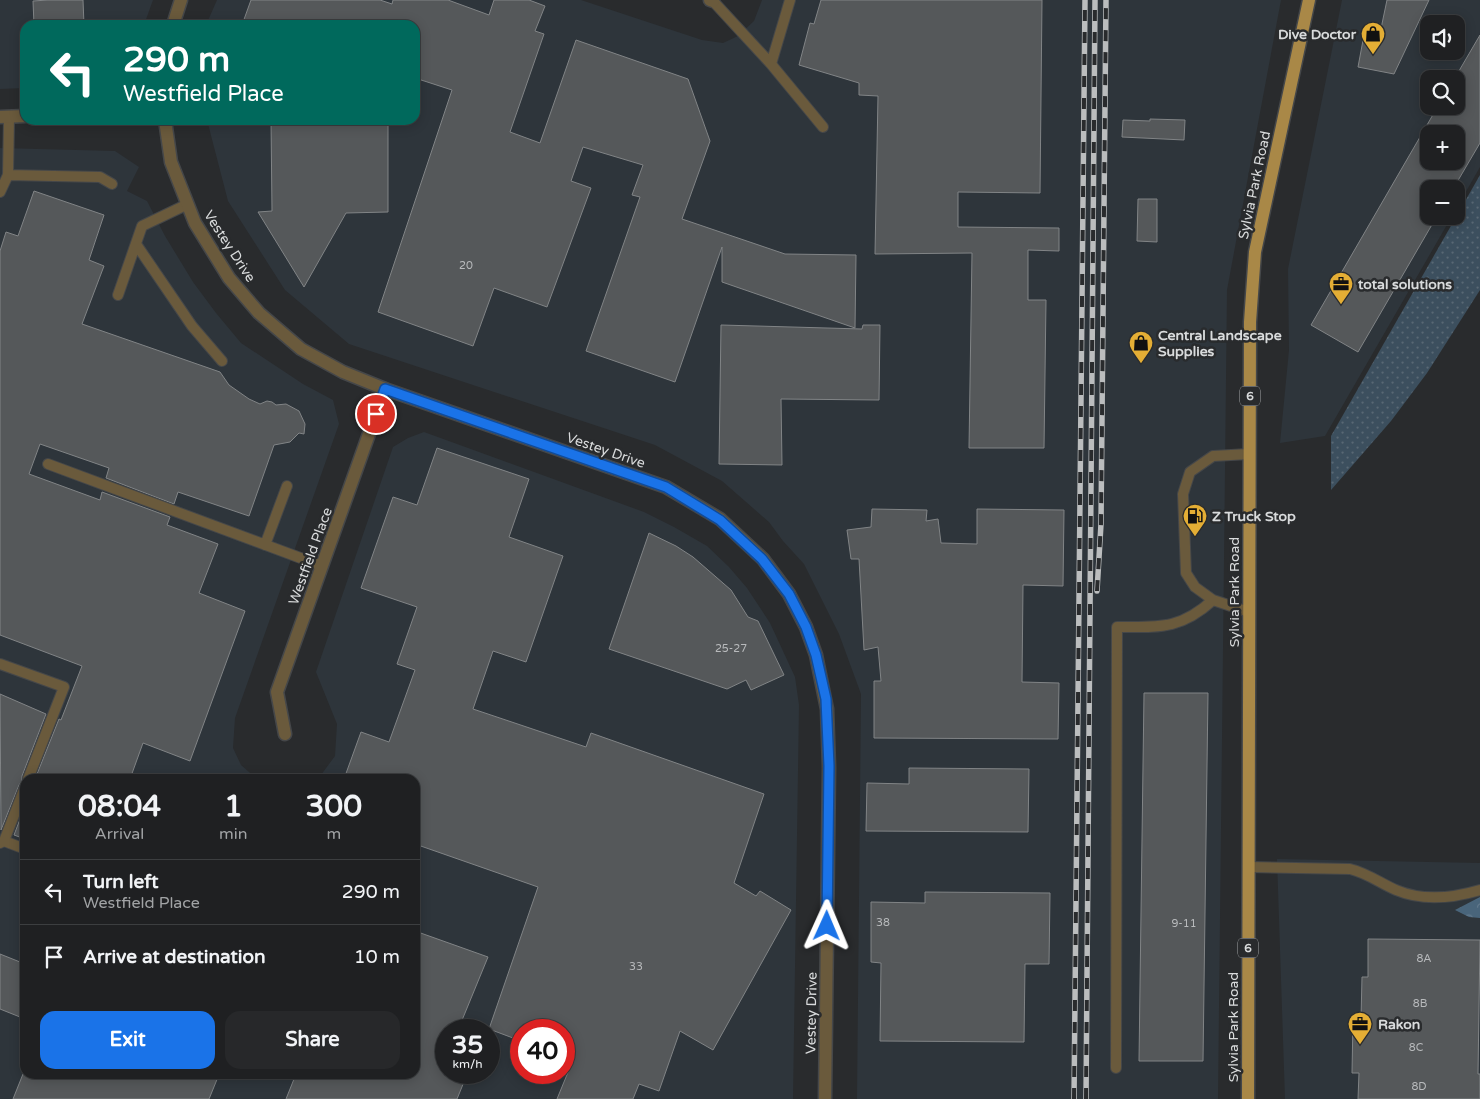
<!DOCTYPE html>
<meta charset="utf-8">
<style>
:root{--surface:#1f2022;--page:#27282a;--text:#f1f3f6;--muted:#a1a3a5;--line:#3c3e40;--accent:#1a73e8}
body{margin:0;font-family:"Varela Round",sans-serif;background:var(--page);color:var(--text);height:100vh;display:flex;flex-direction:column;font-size:19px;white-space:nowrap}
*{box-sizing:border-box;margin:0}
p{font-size:16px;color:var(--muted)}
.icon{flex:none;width:28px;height:28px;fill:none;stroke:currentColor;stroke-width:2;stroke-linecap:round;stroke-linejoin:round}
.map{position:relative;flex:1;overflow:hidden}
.sheet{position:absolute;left:20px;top:774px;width:400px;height:305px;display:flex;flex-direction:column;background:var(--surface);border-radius:15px;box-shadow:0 2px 12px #0003,0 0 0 1px var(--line)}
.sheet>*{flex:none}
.guide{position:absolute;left:20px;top:20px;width:400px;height:105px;border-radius:15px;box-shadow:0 2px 12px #0003,0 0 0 1px var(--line);background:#00695c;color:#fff;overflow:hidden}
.tools{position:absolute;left:1420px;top:15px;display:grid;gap:10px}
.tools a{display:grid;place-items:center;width:45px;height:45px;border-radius:10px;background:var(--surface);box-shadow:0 2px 12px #0003,0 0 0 1px var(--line);font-size:25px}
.speed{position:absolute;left:435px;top:1019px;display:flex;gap:10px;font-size:25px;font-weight:700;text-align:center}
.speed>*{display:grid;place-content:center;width:65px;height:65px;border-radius:50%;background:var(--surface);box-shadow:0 2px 12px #0003,0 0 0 1px var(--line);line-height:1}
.speed small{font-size:12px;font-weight:400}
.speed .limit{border:8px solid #d22;background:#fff;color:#111}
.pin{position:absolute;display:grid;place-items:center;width:42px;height:42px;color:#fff;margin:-21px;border:2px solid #fff;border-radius:50%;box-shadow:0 1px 5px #0007}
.me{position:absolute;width:55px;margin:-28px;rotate:1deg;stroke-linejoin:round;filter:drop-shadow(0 0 4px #0008)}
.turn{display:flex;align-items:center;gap:18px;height:105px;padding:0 20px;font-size:22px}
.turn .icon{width:65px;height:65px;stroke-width:2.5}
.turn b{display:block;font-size:35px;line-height:42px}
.eta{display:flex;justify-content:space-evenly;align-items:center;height:85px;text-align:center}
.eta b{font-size:30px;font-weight:700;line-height:35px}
.cta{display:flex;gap:10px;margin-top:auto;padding:10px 20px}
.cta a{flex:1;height:58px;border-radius:15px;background:var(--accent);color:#fff;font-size:20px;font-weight:700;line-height:58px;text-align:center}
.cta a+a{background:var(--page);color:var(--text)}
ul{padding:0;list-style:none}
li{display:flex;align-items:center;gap:15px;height:65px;padding:0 20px;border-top:1px solid var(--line)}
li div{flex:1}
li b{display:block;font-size:19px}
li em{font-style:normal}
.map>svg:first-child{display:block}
.built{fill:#2e353b;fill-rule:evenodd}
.grass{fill:url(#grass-dots)}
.forest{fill:url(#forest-crowns)}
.building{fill:#55585a;stroke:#818486;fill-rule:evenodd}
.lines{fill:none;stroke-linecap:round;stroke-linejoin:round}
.service-casing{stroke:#454749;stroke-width:12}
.minor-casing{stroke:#454749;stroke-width:15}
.tertiary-casing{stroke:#454749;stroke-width:15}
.primary-casing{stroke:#454749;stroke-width:15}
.service{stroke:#6a5a3c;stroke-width:10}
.minor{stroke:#6a5a3c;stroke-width:12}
.tertiary{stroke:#6a5a3c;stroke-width:12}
.primary{stroke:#a98847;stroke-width:12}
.rail-casing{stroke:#bbbdbe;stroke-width:5.5}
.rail{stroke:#292b2d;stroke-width:4;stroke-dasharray:11;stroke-linecap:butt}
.route-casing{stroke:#114b97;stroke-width:12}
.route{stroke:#1a73e8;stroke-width:9}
.labels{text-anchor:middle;stroke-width:5;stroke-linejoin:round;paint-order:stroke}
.number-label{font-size:11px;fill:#b8babc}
.shield{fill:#292b2d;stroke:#a4a6a8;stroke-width:1}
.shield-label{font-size:12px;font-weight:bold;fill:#d9dbdc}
.poi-label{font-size:14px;font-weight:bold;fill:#d9dbdc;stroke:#292b2d;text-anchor:start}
.street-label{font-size:14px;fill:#d9dbdc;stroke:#292b2d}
</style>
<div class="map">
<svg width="1480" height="1099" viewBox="0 0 1480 1099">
<defs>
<pattern id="grass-dots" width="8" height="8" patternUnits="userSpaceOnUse" patternTransform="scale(1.25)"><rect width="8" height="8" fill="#3c4f5e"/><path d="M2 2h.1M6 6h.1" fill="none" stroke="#586874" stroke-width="1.8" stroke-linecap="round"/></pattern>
<pattern id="forest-crowns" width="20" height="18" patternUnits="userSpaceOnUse" patternTransform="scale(1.25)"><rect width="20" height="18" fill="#49657b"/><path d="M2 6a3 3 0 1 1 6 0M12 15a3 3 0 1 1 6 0" fill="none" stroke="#637a8d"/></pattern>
</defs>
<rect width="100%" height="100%" fill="#292b2d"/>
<path class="built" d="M0,0H153L144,25H25V88L0,89Z
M217,0H581L702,40L723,43L738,36L754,21L762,0H1281L1227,290L1218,1099H857L861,694L839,634L804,564L783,541L769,522L722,481L655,445L349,344L285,290L228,201L207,120H415V25H206Z
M1342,0H1480V167L1456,209V189H1429V216H1452L1325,436L1280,443L1289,350L1288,269ZM1429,24H1456V51H1429ZM1429,79H1456V106H1429ZM1429,134H1456V161H1429Z
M0,148L115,151L139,167L127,191L147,201L165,236L193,282L216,313L241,343L303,384L333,400L339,424L235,718L233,748L241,765L257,779H25V1074H415V779H318L335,756L337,724L316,672L393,447L408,438L424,432L644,512L674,527L707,546L729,567L747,588L770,623L795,677L799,705L793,1099H0ZM446,1030H489V1072H446ZM521,1030H564V1072H521Z
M1277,859L1480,863V1099H1285Z"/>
<path class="grass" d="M1480,175V290L1427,373L1391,421L1331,490V436Z"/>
<path class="forest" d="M1480,897V918L1469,917L1455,910Z"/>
<path class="building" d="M48,0H83L84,25H34L33,1Z
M251,0H380L392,4L393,0H448L489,15L494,0H529L545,6L535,31L544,34L510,132L540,143L576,40L688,79L710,141L682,219L785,254L856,255L855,328L722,282V247L675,382L586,351L640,197L632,195L643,165L583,147L571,181L591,188L547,307L494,288L473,346L378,312L452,90L415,78V25H242Z
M821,0H1042L1040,193L958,192V227L1059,228V251L1028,250V300H1046L1044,448H969L972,253L875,254L878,96L859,95V83L799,65L810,23L814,24Z
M1387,0H1429L1394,74L1358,67L1364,35L1379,38Z
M1480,35V143L1453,189H1429V216H1437L1358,352L1311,325L1438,106H1456V76ZM1429,134H1456V161H1429Z
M1150,119L1185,120L1184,140L1122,137L1123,120L1150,121Z
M271,120H388V212L346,213L304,287L258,212L272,211Z
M34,191L104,215L89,260L104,266L82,324L220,372L229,385L249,399L260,404L267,401L272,402L276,405L286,404L299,411L305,424L304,434L299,433L290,442L274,445L249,516L178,492L174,504L106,478L109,468L40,444L29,474L100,500L102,492L170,517L167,525L218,544L199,593L245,611L190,761L143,743L130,779H35L59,719L61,720L82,666L0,635V251L6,232L18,236Z
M1138,199H1157V242L1137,241Z
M721,325L862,329L863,325H880L879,400L781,399L782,465L719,464Z
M437,448L529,479L509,537L563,556L526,662L493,651L473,709L586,747L591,733L764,794L734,883L756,896L760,891L791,910L713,1050L680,1031L659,1091L639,1084L633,1099H557L573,1060L564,1056V1030H521V1041L489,1029L538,887L415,844V779H344L361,732L389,742L415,670L397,664L417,607L361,588L393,497L417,505Z
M872,509L927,510L926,521L938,519L941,543L977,544V509L1064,510L1063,586L1023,585L1022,682L1059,683L1058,739L874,738V681H881L878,647L864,650L859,559H851L847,530L871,527Z
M649,533L676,546L693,557L731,590L748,617L758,621L784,675L751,690L746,680L727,689L609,649Z
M1144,693H1208L1203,1061H1139Z
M0,694L46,714L22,776V781L19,785L1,830Z
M909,768L1029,769L1028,832L866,831L867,783L909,784Z
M25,806V839L14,835Z
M925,892L1050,893L1049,964H1025L1024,1042L880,1041L881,963L871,962V902L925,903Z
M415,931L488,957L458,1030H446V1072H468L457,1099H286L296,1074H415Z
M1368,939L1480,940L1478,1074H1480V1099H1358L1359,1073H1352L1353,1019H1361L1362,977H1368Z
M0,954L25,964V1019L0,1009Z
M23,1074H211L218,1077L209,1099H13Z"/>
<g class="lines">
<defs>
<path id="service" d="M714,0L713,1L771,64L790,0
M771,64L823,127
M8,175L100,177L112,184
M0,192L8,175L9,117
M136,244L192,326L222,361
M118,295L142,226L188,204
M48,464L322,566
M265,545L287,486
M1249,612L1213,600L1195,587L1186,573L1183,494L1190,472L1213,456L1249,454
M0,664L64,687L28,779
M4,841L25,787
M0,843L4,841L25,849
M1249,867L1350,869C1367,873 1380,883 1396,890C1422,901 1453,898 1480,890
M1116,1068L1117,627C1159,627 1180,630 1213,600"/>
<path id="minor" d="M710,0L713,1
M285,734L277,692L385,389"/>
<path id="tertiary" d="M173,25L181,0
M0,117L25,116
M165,120L171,162L195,223L229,278L259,313L301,349L343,372L385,389L666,487L720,519L763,559L789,594L806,627L816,655L827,709L829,767L825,1099"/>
<path id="primary" d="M1248,1099L1250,322L1255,252L1309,0"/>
</defs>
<use href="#service" class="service-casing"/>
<use href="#minor" class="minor-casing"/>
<use href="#tertiary" class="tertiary-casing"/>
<use href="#primary" class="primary-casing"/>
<use href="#service" class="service"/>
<use href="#minor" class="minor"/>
<use href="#tertiary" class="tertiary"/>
<use href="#primary" class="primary"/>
<defs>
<path id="rail" d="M1097,591L1101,524L1106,0
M1074,1099L1085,0
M1086,1099L1095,0"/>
</defs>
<use href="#rail" class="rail-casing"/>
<use href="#rail" class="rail"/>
</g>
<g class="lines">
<defs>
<path id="route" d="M376,414L385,389L666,487L720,520L762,559L789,594L806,627L816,655L826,699L829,766L827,926"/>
</defs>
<use href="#route" class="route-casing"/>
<use href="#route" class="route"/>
</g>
<defs>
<symbol id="shop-pin" viewBox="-11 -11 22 30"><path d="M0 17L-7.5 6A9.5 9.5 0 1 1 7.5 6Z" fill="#e4ae35" stroke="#292b2d"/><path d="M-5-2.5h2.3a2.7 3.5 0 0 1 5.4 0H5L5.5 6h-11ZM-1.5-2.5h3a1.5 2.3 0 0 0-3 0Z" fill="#111"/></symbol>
<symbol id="office-pin" viewBox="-11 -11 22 30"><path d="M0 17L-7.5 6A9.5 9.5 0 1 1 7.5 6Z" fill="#e4ae35" stroke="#292b2d"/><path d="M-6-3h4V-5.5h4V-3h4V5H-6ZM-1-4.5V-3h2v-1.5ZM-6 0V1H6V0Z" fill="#111"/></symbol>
<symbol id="fuel-pin" viewBox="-11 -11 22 30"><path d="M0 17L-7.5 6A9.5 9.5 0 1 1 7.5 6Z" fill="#e4ae35" stroke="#292b2d"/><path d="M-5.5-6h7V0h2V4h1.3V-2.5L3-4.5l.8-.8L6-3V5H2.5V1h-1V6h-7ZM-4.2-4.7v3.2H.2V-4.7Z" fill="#111"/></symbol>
</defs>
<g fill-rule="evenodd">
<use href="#shop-pin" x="1359" y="20" width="28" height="38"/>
<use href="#office-pin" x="1327" y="270" width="28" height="38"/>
<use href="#shop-pin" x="1127" y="329" width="28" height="38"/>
<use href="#fuel-pin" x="1181" y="502" width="28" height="38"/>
<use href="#office-pin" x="1346" y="1010" width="28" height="38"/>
</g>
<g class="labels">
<g class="number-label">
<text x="466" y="269">20</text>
<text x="731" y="652">25-27</text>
<text x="883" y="926">38</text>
<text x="1184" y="927">9-11</text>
<text x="1424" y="962">8A</text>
<text x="636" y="970">33</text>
<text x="1420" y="1007">8B</text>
<text x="1416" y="1051">8C</text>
<text x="1419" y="1090">8D</text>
</g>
<g class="shield">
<rect x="1240" y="386.5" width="20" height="19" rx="4"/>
<rect x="1238" y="938.5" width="20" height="19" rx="4"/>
</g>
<g class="shield-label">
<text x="1250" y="400">6</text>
<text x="1248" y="952">6</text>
</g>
<g class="poi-label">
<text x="1356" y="39" text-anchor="end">Dive Doctor</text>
<text x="1358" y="289">total solutions</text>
<text x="1158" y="340">Central Landscape<tspan x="1158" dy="16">Supplies</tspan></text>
<text x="1212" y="521">Z Truck Stop</text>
<text x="1378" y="1029">Rakon</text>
</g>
<g class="street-label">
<text transform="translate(1254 185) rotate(-78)" y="5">Sylvia Park Road</text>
<text transform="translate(230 246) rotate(57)" y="5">Vestey Drive</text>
<text transform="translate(606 450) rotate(19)" y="5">Vestey Drive</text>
<text transform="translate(310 556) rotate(-70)" y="5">Westfield Place</text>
<text transform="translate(1234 592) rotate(-90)" y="5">Sylvia Park Road</text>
<text transform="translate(811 1013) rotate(-89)" y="5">Vestey Drive</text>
<text transform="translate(1233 1027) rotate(-90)" y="5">Sylvia Park Road</text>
</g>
</g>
</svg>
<div class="tools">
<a><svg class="icon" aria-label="sound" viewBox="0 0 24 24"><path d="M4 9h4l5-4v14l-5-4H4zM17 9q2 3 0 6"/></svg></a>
<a><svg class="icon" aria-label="search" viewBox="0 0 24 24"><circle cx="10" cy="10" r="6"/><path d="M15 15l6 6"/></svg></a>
<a>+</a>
<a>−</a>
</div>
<div class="speed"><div>35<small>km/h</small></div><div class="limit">40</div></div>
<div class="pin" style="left:376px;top:414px;background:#d93025"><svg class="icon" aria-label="arrive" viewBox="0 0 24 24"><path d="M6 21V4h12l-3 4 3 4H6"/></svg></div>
<svg class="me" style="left:827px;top:926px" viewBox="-20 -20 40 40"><path d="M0-17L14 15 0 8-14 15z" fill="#1a73e8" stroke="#fff" stroke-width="4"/></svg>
<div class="guide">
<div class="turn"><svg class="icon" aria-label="left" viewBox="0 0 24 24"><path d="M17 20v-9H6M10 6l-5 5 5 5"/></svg><div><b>290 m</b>Westfield Place</div></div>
</div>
<section class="sheet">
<div class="eta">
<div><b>08:04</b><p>Arrival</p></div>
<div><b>1</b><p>min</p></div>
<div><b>300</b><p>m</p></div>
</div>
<ul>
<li><svg class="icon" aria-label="left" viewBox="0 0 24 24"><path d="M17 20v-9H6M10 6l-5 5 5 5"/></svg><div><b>Turn left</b><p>Westfield Place</p></div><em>290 m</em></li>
<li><svg class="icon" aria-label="arrive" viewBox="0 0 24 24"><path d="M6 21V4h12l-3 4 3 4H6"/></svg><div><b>Arrive at destination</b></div><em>10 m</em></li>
</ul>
<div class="cta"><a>Exit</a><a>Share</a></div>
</section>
</div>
